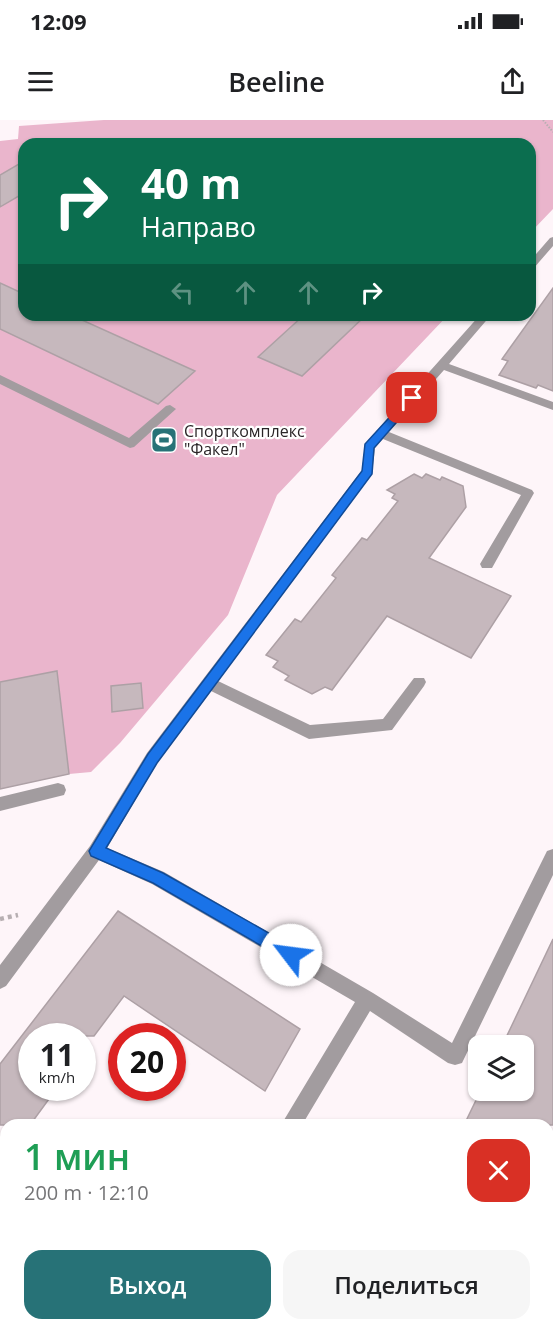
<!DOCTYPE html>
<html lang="ru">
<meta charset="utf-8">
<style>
:root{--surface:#fff;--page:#f6f6f6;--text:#202124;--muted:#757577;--accent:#277277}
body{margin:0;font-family:"Open Sans",sans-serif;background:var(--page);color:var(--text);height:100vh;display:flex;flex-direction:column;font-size:22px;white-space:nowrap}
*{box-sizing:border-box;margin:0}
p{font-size:20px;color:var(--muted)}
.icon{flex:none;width:33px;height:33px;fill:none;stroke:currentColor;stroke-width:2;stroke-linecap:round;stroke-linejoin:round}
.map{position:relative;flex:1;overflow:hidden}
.sheet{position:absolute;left:0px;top:999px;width:554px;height:212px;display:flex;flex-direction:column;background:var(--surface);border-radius:18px 18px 0 0;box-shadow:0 2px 4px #0004}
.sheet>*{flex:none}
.guide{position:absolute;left:18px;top:18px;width:518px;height:183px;border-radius:18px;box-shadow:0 2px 4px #0004;background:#0b6e4f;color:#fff;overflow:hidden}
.controls{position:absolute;left:468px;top:915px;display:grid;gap:12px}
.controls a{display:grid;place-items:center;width:66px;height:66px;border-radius:12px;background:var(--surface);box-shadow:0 2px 4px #0004;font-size:30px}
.speed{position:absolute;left:18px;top:903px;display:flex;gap:12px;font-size:30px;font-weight:700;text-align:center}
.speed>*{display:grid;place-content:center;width:78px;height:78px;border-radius:50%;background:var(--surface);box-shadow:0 2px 4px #0004;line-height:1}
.speed small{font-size:15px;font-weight:400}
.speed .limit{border:9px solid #d22;background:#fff;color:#111}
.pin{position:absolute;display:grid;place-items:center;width:51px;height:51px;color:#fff;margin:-26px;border-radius:12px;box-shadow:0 3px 9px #0006}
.me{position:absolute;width:66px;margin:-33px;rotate:300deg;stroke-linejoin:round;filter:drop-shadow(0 0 4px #0008)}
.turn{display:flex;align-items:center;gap:21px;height:126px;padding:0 24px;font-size:27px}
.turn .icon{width:78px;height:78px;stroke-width:2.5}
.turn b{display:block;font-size:42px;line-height:51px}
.lanes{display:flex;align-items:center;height:57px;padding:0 24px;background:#0003;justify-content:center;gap:30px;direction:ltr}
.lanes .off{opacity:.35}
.round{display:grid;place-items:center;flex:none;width:63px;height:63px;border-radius:18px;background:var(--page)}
.headline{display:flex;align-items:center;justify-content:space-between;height:102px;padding:0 24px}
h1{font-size:36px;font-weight:600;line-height:45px;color:#1e9e55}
.action{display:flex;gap:12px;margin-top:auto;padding:12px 24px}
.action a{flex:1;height:69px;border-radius:18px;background:var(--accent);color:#fff;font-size:24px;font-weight:600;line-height:69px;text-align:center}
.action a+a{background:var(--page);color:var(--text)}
.status{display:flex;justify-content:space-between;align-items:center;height:42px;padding:0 30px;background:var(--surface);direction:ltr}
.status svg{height:16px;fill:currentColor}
header{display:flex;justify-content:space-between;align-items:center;height:78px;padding:0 24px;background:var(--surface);font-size:27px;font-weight:600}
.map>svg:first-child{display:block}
.green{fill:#eab5cc}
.building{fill:#c6b8bd;stroke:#ada0a5;stroke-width:1.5}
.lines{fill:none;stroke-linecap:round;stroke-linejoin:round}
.path-far1{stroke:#b7afb2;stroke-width:2;stroke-dasharray:1.5 1.5;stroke-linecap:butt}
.path{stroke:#b7afb2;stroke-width:4.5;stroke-dasharray:4 4;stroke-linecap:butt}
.lane{fill:#a29c9f;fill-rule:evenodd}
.street{fill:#a29c9f;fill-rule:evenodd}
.route{fill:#1a73e8;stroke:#114b97;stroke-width:1.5}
.labels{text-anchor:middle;stroke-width:4.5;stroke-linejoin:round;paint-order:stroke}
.far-poi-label{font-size:16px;fill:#2a2527;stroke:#fff;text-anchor:start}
</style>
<div class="status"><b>12:09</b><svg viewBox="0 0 49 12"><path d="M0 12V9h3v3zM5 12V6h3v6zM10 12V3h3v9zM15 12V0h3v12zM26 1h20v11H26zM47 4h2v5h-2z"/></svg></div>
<header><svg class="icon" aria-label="menu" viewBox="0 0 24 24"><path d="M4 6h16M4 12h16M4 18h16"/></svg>Beeline<svg class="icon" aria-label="share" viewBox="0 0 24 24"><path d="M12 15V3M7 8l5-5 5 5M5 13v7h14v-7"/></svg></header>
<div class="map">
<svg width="553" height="1210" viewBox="0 0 553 1210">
<rect width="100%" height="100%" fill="#fef5f9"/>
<path class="green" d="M104,0H553V89L530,113V24H24V195H448L277,375L228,495L120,623L91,652L69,654L57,551L0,562V21L18,19L19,6Z
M6,1145V1204L109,1205L103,1210H0V1147Z"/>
<path class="building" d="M24,41V73L0,87V55Z
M0,163L24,174V195H71L195,251L158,284L0,209Z
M553,168V271L538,265L536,268L499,255L508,241L502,239Z
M304,195H366L302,256L258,237Z
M414,354L422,358L426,354L440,360L442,357L463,366L466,387L429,438L511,476L471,538L387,496L332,570L325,567L312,574L285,560L289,556L273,547L278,541L266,535L295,499L301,502L336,458L332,455L362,418L367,420L398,381L392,378L395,374L387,370Z
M57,551L69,654L0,669V562Z
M141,563L143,588L112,592L111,566Z
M118,791L300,909L265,971L124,876L94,916H32V968H57L30,1005H0V944Z
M553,819V1005H464L481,970H524V926H502Z"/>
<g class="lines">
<path class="path-far1" d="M543,0L553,12"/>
<path class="path" d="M0,799L18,795"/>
<path class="lane" d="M553,117V126L533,149L530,150V141L550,118Z
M480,195H491L449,244L553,282V290L444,250L389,312L532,370L534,373L492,448H482L480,444L521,375L383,319L375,328L372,354L218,561L310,605L383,599L414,558H424L426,562L424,566L392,610L309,619L211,571L157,643L107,728L164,752L373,873L452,923L547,731L553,729V755L462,943L455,945L448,943L370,891L302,1005H281L355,882L152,764L99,740L6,866L0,869V845L90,726L147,633L362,350L365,324Z
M0,255L129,318L166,286L170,285L176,289L134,327L130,328L0,264Z
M58,663L64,665L66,670L64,675L0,691V677Z
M157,1204H181L178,1210H155Z"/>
<path class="street" d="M553,1142V1164L548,1166V1145Z
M350,1204H389L386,1210H348Z"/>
</g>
<path class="route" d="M412,275L416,276V280L374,328L372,354L157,643L106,728L163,753L297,829L299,835L297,841L291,843L153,763L91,736L89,731L148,634L362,351L365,324L409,276Z"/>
<defs>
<symbol id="stadium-square" viewBox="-11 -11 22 22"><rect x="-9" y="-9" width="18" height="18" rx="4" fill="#277277" stroke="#fff"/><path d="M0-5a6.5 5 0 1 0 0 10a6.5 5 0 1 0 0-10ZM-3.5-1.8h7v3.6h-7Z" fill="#fff"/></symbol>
</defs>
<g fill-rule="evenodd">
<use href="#stadium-square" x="149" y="305" width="30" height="30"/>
</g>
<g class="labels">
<g class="far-poi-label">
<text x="184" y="317">Спорткомплекс<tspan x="184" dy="18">"Факел"</tspan></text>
</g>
</g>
</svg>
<div class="controls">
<a><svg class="icon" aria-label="layers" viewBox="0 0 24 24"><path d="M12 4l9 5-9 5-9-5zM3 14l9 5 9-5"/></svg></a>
</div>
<div class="speed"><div>11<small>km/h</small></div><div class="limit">20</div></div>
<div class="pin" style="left:412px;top:278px;background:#d93025"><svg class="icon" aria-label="arrive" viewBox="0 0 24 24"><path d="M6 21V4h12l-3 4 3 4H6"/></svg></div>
<svg class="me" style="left:291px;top:835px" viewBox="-20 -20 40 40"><circle r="19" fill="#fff"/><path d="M0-13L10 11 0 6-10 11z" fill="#1a73e8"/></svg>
<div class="guide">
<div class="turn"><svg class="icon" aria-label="right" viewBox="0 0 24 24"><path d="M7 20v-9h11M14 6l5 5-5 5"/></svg><div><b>40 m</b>Направо</div></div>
<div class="lanes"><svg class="icon off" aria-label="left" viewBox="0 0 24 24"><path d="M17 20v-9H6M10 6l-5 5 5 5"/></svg><svg class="icon off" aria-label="ahead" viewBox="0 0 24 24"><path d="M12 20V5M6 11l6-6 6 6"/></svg><svg class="icon off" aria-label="ahead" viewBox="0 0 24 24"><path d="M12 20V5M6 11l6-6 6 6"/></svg><svg class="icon" aria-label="right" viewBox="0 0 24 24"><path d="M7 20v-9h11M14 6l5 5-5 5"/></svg></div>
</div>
<section class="sheet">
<div class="headline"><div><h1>1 мин</h1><p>200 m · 12:10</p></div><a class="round" style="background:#d93025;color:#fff"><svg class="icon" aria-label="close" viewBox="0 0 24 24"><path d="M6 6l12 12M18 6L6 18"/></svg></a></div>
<div class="action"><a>Выход</a><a>Поделиться</a></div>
</section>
</div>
